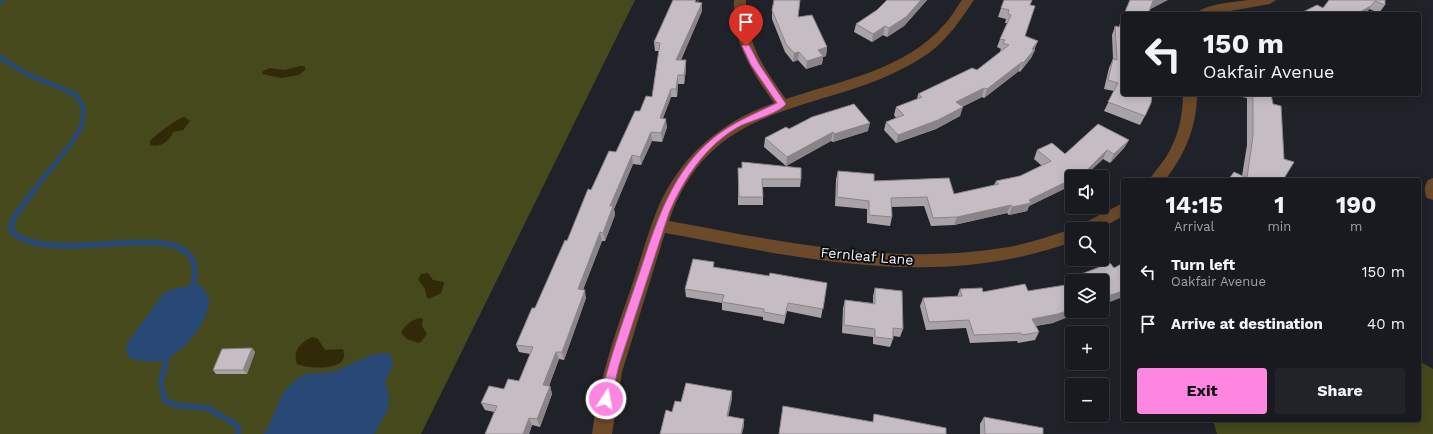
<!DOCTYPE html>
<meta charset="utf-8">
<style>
:root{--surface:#181a1f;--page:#212328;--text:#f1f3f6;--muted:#9fa1a4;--line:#36383d;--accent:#fd86e1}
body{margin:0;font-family:"Work Sans",sans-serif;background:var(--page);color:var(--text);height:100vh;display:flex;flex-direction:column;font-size:15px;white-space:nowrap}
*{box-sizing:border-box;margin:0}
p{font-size:13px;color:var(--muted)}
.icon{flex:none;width:22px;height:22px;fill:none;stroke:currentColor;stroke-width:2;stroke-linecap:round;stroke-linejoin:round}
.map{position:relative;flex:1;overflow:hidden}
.details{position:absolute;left:1121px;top:178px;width:300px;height:244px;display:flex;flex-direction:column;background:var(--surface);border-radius:4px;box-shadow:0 2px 10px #0003,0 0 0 1px var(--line)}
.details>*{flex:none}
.banner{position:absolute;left:1121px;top:12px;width:300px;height:84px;border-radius:4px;box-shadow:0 2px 10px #0003,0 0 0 1px var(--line);background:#181a1f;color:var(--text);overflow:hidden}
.buttons{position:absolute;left:1065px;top:170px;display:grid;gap:8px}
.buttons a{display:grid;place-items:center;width:44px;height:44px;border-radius:4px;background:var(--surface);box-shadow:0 2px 10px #0003,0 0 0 1px var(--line);font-size:20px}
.pin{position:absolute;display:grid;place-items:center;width:34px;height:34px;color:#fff;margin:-41px -17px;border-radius:50% 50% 50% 0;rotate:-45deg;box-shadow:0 0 4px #0007}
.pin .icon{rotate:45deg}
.me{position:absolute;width:44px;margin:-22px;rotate:11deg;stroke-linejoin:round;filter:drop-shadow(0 0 3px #0008)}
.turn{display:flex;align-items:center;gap:14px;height:84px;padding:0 16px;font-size:18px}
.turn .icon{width:52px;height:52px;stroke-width:2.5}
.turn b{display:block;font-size:28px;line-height:34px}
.eta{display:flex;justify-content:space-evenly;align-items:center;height:68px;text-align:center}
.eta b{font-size:24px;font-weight:700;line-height:28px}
.button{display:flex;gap:8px;margin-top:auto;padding:8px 16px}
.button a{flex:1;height:46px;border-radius:4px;background:var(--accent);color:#111;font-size:16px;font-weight:700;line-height:46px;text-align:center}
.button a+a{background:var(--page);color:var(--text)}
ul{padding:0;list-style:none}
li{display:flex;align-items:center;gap:12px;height:52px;padding:0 16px}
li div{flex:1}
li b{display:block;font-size:15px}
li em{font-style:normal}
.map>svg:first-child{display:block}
.green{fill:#46491b}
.sand{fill:#322908}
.water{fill:#284976}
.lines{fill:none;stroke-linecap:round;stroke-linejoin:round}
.stream-far1{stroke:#284976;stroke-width:5}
.stream{stroke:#284976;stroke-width:6}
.minor{fill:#6b4929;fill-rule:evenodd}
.wall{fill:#a9a3a8}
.shaded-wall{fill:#8a8488}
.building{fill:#c5bdc3;stroke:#8a8488}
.route{fill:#fd86e1;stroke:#a45792}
.labels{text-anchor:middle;stroke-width:4;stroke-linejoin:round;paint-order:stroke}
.street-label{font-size:14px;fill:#f0f2f6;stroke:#0b0c0f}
</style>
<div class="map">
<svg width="1433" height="434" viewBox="0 0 1433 434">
<rect width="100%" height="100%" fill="#202229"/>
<path class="green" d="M0,0H635L421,434H0Z
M1419,361L1433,369V434H1217L1213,420H1419Z"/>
<path class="sand" d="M300,66H304L306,69L299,75L281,78L262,74L263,71L270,68L285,70Z
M185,117L190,121L183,130L173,132C169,142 160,148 150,145V141C154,136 179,117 185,117Z
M428,273L433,280L444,282V284L441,293L429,299L427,298L425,289L418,279L421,274Z
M421,318L423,319L422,326L427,334L421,342L418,343L407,339L401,333C405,325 412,319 421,318Z
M313,337L318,339L325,350L343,349C352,372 309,369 297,364C292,351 301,341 313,337Z"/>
<path class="water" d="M199,284L209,296C211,321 186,351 164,360C158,362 152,362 146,361C140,361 133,360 128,357L126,348L128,342L164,293L173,289Z
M388,353L391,355L393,365L385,383L389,395L388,410L374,434H263C275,419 276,400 289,386C293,382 298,378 304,375C311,372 322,374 331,372C351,367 367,352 388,353Z"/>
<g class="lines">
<path class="stream-far1" d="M0,2L2,0
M0,57L27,74L75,94L84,107L82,125L71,144L33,191"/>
<path class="stream" d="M34,190L13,219L11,231C49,267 166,221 191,257C198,268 194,282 191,293
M168,352L161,383L165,401L180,406L208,408L238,426V434"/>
<path class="minor" d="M734,0H746C745,41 763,67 786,99C839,81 905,70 944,25C951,18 956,8 962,0H974C961,19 948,39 929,53C836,118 714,89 669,221C779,241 890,266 1002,248C1026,245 1049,236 1072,229V242C935,291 803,258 665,233L622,372L612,434H592C598,383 614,336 631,288C640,262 647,235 657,210C679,157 721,121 774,103C751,70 732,42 734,0Z
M1248,0H1276L1270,4L1213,14H1196C1203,4 1236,2 1248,0Z
M1183,94H1197C1197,126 1185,155 1165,180H1149C1154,172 1161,165 1166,157C1178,138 1183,116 1183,94Z
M1433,178V200L1427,198C1424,192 1424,186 1428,180Z
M1123,203V216L1100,229H1078L1080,225Z"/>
</g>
<path class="wall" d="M699,0L698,2L702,3V11L681,60L686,69L684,84H678L677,97H671L663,118L667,127L662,142L652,141L641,165L633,164L614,209L615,215L605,241H602L583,290L586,298L564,360L559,359L549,386H550L552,394L540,427L532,425L529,434H485L494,412L485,410L481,403L519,381L530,354L519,352L516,345L535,308L591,190L616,152L640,111L652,97L659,51H655L654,42Z
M887,0H927L904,26L887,37L883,35L872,42L854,32L856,24L877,10Z
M1385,0V5L1379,13L1369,9L1366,14H1299L1323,8Z
M1030,5L1025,36L1035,50L1031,58L1020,72L1019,71L984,98L982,97L962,107L960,116L936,129L896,143L884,130L886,122L896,118L894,115L896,107L917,99L918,94L977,70L1001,52L1000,51L1001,49L997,47L1000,39L1007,23H1005L1006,19L998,17L1001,8Z
M772,10L798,17L827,47L826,56L823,57L822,64L806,69L798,60L793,62L785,52L772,19Z
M1115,26L1145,116L1140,125L1104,111L1114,91L1104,89L1109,68L1113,59L1112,35Z
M1237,94H1271L1283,180H1228L1242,176L1247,145V98L1237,96Z
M789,129L868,131L833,142L831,141L786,166L764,147L765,138Z
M1129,140L1124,148L1110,163L1103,159L1088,173L1090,175V177H1072V191L1070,192L1066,188L1029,206L1027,211L1009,215L1007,213L954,225L931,226L924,206L892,207V217L890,226L867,223V209L835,206L836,179L838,171L874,181L954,194L994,185L996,181L1020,176L1042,166L1034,159L1037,150L1065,154Z
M738,168H742L801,179L800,187H763V205H738Z
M714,262V267L769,276L827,283L821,318L787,311L784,324L763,320V317L722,310V303L686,297L685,289Z
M1071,278L1102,281H1072V311L1053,323L1036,326L1039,332L1035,340L1018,343L1017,341L970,343L966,328L926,330L920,306L923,298L957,297L960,289L983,292L1028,291L1067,285Z
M875,288L903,329L900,337L893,336V339L890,347L873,344V337L842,333L843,308L845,300L873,303V296Z
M252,348L255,352L247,374H216L213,370Z
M984,417L1043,434H980V424Z"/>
<path class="shaded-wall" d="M921,0H927L904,26L887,37L889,28Z
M1156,0H1168L1149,10L1153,1Z
M702,3V11L677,68L676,60Z
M1371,6L1366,14H1356Z
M885,26L883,35L872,42L873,34Z
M1038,41L1031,58L1020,72L1023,63L1032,49Z
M827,47L826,56L823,57L822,64L806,69L807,61L818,50Z
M799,52L798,60L793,62L794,53Z
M686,60V69L684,84V75Z
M1022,62L1019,71L984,98L987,89Z
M678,75V84L677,97L676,89Z
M984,88L982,97L954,111L956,102Z
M671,89V97L660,126V118Z
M963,107L960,116L936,129L896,143L898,135Z
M666,119L667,127L662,142L661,133Z
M870,123L868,131L833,142L834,134Z
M651,132L652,141L641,165L640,157Z
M833,132L831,141L786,166L787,157Z
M1129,140L1124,148L1110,163L1114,154Z
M1107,150L1103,159L1084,177L1086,171Z
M632,155L633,164L614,209L615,215L605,241L603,233L610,206Z
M1070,180L1066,188L1029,206L1027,211L1009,215L1012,207L1029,200Z
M1011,205L1007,213L954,225L957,217Z
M600,232L602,241L580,297L578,289Z
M585,290L586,298L564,360L562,352Z
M1123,291V297L1102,305V298Z
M1072,309V311H1084L1053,323L1028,327L1032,319Z
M252,348L255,352L247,374L243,370Z
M556,352L559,359L546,393L543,385Z
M550,386L552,394L540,427L537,419Z
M732,391V399L727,423V416Z
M529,418L532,425L529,434H523Z
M744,419V426L742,434H741Z"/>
<path class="building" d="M673,0H696L695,2L702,3L676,60H686L684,75H678L676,89H671L660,118L666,119L661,133L651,132L640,157L632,155L610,206H613L603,233L600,232L578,289L585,290L562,352H556L543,385L550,386L537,419L529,418L523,434H485L497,406L481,403L489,386L504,389L508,379L519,381L533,347L516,345L532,308H535L565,240L567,241L588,189L591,190L609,151L616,152L635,111H640L646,96L652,97L660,43L654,42Z
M774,0H800L798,17L812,15L827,47L818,50L823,56L807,61L799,52L794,53L786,44L772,10Z
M887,0H921L906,17L889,28L885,26L873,34L856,24L877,10Z
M1004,0H1032L1030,5L1035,6L1025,36L1038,41L1032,49L1034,50L1023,63L1022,62L987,89L984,88L956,102L963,107L938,120L898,135L886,122L904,115L896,107L922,97L918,94L972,68L977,70L1009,45L1003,43L1005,40L1000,39L1011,15L1008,14L1009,10L1001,8Z
M1130,0H1156L1153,1L1148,14H1124Z
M1329,0H1385V5L1375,1L1371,6L1356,14H1299L1317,5L1323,8Z
M1123,17V94H1152L1151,103L1145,116L1108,102L1118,83L1108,80L1113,59L1117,60L1115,26L1119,27Z
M1253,94H1271L1273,104L1281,106L1284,159L1294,162L1283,180H1228L1234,172L1247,178L1253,136Z
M854,104L870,123L834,134L833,132L787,157L765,138L786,127L789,129L812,117Z
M1098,124L1129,140L1114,154L1107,150L1086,171L1090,175L1087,177H1072V181L1070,180L1029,200L1031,203L1012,207L1011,205L957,217L933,218L927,197L891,198L892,217L869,215V201L837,197L838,171L874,174V181L949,178L954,194L999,184L996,181L1020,176L1051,161L1037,150L1052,143L1065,154Z
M742,162L801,168V179H762L763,197H739L738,168H742Z
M693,259L714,262L713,267L769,276L770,273L827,283L823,309L788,303L785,316L764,312V309L722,302L724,295L685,289Z
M1110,263L1114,268L1123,263V291L1102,298V281H1074L1071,278Z
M1025,284L1028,291L1072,284V309L1058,314L1032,319L1039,332L1022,335L1021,333L974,335L969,320L929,322L923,298L962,296L960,289L982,288L983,292Z
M875,288L902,291L903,329L893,328V339L875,337V329L844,325L845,300L875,304Z
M252,348L243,370H213L222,349Z
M686,383L732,391L727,416L744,419L741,434H660L666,410L672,412L675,401L681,402Z
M783,406L873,422L874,414L946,428V434H779Z
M984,417L1043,428V434H985Z"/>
<path class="route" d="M743,45H749L759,64L786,104C779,113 754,120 742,125C707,143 684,178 669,213L619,365L611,399L610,403L606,404L602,403L600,399C609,361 622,324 635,286C653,234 667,177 711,140C731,123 754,114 777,103L751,65L742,46Z"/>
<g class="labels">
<g class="street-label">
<text transform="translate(867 256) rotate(5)" y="5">Fernleaf Lane</text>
</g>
</g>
</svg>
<div class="buttons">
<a><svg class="icon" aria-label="sound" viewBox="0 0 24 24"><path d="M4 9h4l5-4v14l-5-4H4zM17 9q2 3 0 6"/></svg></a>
<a><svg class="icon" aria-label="search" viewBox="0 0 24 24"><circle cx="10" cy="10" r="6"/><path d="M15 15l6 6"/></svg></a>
<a><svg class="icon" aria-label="layers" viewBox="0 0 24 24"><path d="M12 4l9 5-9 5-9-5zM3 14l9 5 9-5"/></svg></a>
<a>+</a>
<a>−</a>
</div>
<div class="pin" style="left:746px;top:46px;background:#d93025"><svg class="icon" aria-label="arrive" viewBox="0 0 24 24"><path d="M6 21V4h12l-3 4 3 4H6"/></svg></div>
<svg class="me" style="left:606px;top:399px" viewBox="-20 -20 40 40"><circle r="17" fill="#fd86e1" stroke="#fff" stroke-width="3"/><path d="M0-11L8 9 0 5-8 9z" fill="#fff"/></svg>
<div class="banner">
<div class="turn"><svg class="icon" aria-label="left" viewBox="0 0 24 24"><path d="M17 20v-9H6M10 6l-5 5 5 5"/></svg><div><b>150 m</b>Oakfair Avenue</div></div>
</div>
<section class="details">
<div class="eta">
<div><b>14:15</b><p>Arrival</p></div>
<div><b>1</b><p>min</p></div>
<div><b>190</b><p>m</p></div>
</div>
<ul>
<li><svg class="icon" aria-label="left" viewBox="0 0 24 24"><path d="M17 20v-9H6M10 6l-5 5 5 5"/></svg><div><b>Turn left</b><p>Oakfair Avenue</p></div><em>150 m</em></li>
<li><svg class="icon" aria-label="arrive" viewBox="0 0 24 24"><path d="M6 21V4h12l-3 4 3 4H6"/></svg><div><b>Arrive at destination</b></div><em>40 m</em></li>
</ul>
<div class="button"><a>Exit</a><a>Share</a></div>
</section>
</div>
